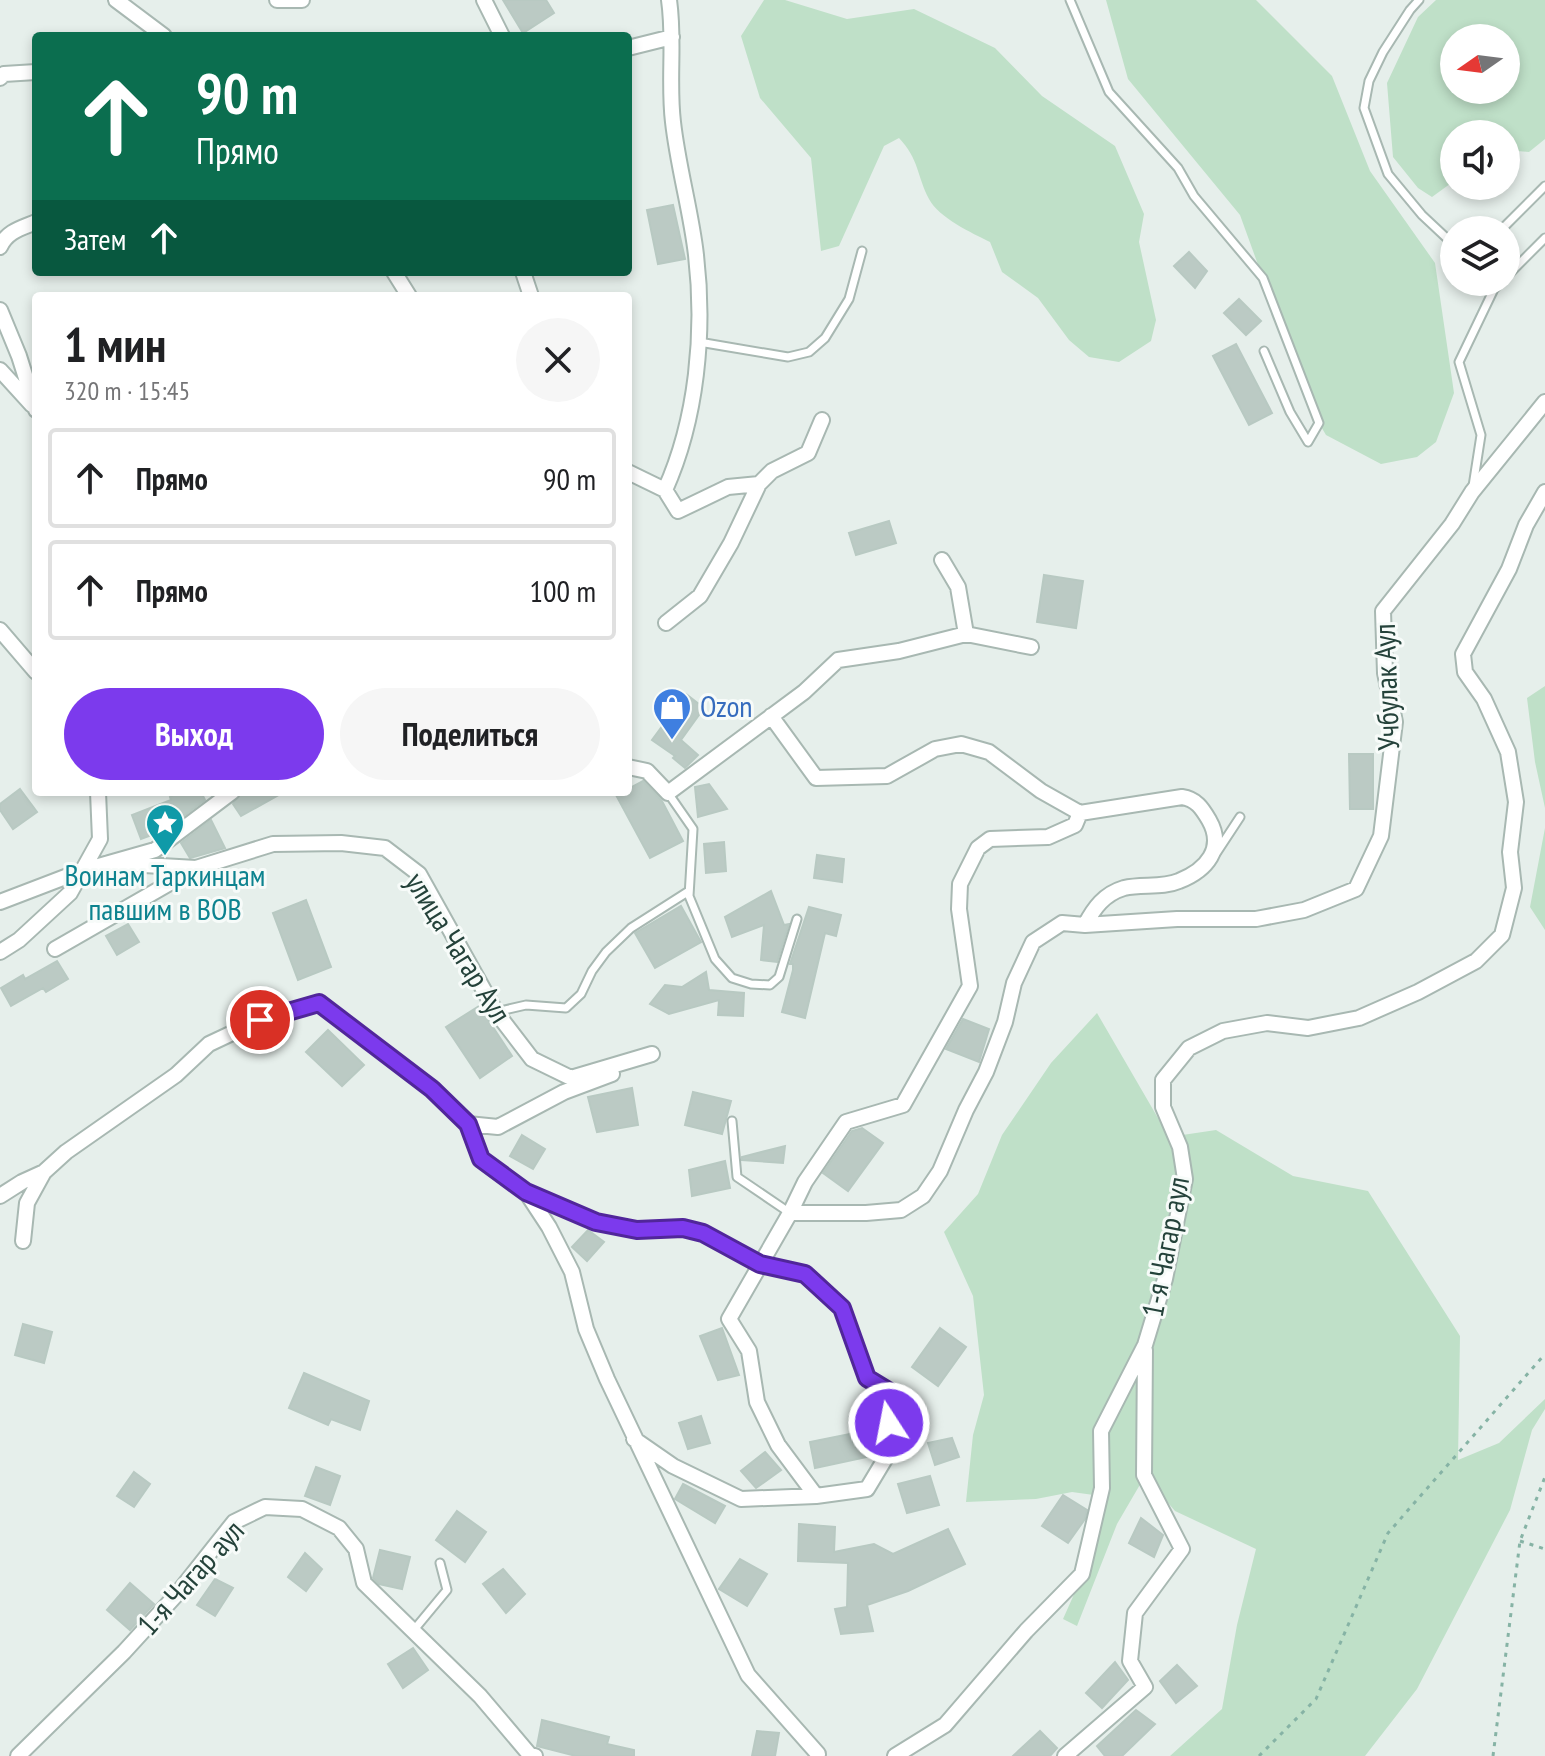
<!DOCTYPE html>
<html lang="ru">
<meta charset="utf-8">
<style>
:root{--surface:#fff;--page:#f6f6f6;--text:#202124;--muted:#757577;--line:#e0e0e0;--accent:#7c3aed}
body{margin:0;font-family:"PT Sans Narrow",sans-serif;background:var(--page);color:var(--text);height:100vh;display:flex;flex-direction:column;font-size:30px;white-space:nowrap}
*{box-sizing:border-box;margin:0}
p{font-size:26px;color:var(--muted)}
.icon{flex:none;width:44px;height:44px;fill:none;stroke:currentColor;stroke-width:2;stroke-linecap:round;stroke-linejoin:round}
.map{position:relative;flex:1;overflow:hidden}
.details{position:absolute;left:32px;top:292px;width:600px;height:504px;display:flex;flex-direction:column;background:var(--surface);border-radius:8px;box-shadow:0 4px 12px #0003}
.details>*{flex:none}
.hud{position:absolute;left:32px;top:32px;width:600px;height:244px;border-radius:8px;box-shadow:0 4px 12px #0003;background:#0b6e4f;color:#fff;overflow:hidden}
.needle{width:52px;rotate:256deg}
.controls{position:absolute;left:1440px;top:24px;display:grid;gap:16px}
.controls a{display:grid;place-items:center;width:80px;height:80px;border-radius:50%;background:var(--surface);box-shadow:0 4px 12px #0003;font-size:40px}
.pin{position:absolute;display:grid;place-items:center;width:68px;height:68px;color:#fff;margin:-34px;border:4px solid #fff;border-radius:50%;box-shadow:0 2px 8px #0007}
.me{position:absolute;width:88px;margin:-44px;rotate:349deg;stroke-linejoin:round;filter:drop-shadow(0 0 6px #0008)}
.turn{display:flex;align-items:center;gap:28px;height:168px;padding:0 32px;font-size:36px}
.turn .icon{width:104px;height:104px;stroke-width:2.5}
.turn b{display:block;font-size:56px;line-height:68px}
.then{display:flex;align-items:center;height:76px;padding:0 32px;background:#0003;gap:16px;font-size:30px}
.round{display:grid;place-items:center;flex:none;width:84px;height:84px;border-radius:42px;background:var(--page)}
.overview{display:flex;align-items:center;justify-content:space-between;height:136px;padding:0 32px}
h1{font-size:48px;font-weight:600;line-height:60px}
.action{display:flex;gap:16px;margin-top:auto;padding:16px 32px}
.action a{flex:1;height:92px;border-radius:48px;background:var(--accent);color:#fff;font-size:32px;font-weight:600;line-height:92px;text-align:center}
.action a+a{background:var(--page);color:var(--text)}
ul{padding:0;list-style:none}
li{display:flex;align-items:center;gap:24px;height:100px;margin:0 16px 12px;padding:0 16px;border:4px solid var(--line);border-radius:8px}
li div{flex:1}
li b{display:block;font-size:30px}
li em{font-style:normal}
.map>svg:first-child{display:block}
.green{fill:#bfe0c8;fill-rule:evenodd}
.building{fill:#bbcac4;stroke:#b8c9c2;stroke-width:2}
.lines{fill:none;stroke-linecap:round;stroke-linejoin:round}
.service-casing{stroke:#a8b8b2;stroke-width:11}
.minor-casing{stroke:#a8b8b2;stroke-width:18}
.path{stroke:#86b3a5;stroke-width:3;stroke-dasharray:4 6;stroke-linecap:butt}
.service{stroke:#fff;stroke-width:7}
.minor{stroke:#fff;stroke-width:14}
.route-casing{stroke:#51269a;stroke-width:20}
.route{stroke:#7c3aed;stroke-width:14}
.labels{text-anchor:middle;stroke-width:6;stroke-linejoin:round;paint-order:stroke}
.street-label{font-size:30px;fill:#24423a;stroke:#f7fbf9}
.shop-label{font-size:30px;fill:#366cbe;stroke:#f7fbf9;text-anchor:start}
.culture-label{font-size:30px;fill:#0d838f;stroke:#f7fbf9}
</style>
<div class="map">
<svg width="1545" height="1756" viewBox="0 0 1545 1756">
<rect width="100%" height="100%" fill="#e6efeb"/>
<path class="green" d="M764,0H785L847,19L914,9L995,48L1042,96L1115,146L1144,214L1139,242L1156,320L1151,341L1119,362L1089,357L1069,340L1038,298L1002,272L990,242C972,233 939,218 929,199C917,176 919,159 899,138L884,146L839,246L821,251L811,158L760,98L741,36Z
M1106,0H1256L1332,76L1370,171L1435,263L1454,393L1436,442L1417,457L1381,464L1326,435L1310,408L1240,215L1128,79Z
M1436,0H1545V139L1529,152L1506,150V134H1454V181L1432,197L1418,188L1393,157L1387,83L1418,17ZM1454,38H1506V90H1454Z
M1545,686V808L1535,762L1527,698Z
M1545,828V930L1530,907Z
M1097,1013L1169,1137L1216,1130L1293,1176L1368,1191L1460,1336L1458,1460L1499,1443L1545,1399V1409L1532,1430L1510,1510L1417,1689L1365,1756H1170L1222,1709L1237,1625L1256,1549L1175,1511L1145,1476L1117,1524L1077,1626L1063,1619L1088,1563L1101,1496L1072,1492L1036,1499L966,1502L973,1435L984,1395L973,1296L944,1232L978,1194L1002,1135L1051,1063Z"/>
<path class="building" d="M503,0H546L554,13L523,33Z
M673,205L685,259L658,264L647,210Z
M1189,252L1207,271L1195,288L1174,266Z
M1239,299L1261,321L1246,335L1224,313Z
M1236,344L1272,413L1249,425L1213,356Z
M889,521L896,543L856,555L849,533Z
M1044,575L1083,581L1076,628L1037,622Z
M686,694L704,708L681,740L698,755L685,768L673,758L675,756L652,740Z
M1349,754H1373V809H1350Z
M643,781L662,801L683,841L650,858L616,795L628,792V789Z
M709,784L727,809L698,817L695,787Z
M20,789L37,812L13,829L0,810V804Z
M178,792H201L205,800L165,830L141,839L132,815L171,800L170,797Z
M242,792H284L241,816L233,804Z
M211,820L225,848L190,858L181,843Z
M724,842L726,871L706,873L704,844Z
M817,855L844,859L842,882L814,878Z
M771,891L784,925L789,924L777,962L761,960L764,925L732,937L725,917Z
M306,900L331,967L298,980L273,913Z
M681,906L701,942L655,968L635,933Z
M809,907L841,915L836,936L825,933L805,1018L782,1012L793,970V964H790Z
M128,924L139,942L117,955L106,936Z
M57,961L68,979L46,992L43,988L11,1006L1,988L23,975L25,979Z
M706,972L709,990L744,993L743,1016L718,1015L719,1000L669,1014L650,1004L665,985L682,987Z
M479,1006L512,1056L480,1078L446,1027Z
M963,1019L989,1029L979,1062L946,1049Z
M328,1030L364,1065L342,1086L306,1052Z
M632,1088L638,1125L597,1132L588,1097Z
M693,1092L731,1101L722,1134L685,1125Z
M862,1128L883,1143L848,1191L823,1173L852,1131Z
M522,1135L545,1149L533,1169L510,1156Z
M785,1146L783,1163L742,1160V1157Z
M725,1161L730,1188L692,1196L689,1170Z
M588,1230L604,1242L587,1261L572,1247Z
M23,1324L52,1332L44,1363L15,1355Z
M722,1328L739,1375L718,1380L700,1336Z
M940,1328L966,1347L938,1386L912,1367Z
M304,1373L369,1401L360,1430L331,1419L328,1425L289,1408Z
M701,1416L710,1443L688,1449L679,1423Z
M870,1430L876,1455L815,1468L810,1442Z
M952,1438L959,1457L935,1465L928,1443Z
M765,1452L781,1470L756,1488L741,1471Z
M316,1467L340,1476L330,1505L305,1496Z
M134,1472L150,1484L134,1507L117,1496Z
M930,1476L939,1505L907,1513L898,1484Z
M683,1484L725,1506L715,1523L675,1499Z
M1063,1495L1087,1510L1085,1519L1068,1543L1042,1526Z
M457,1511L486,1532L465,1562L436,1540Z
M1141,1518L1163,1535L1154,1557L1129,1543Z
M799,1524L835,1527L834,1552L874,1544L893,1554L948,1529L965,1564L908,1591L867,1605L873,1631L841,1634L835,1609L847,1607L848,1563L798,1561Z
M380,1550L410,1557L402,1589L379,1584L373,1578Z
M305,1553L322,1569L306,1591L288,1577Z
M740,1559L767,1574L747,1606L719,1589Z
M503,1569L525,1594L506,1613L483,1584Z
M215,1579L233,1588L215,1616L197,1605Z
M130,1583L154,1604L130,1630L107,1610Z
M413,1648L428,1670L403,1688L388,1664Z
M1115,1662L1128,1680L1102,1708L1086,1693Z
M1177,1665L1197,1686L1176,1703L1160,1681Z
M1136,1710L1155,1724L1122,1756H1105L1097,1746Z
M542,1720L609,1737L607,1744L634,1750V1756H576L537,1746Z
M757,1731L779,1733L775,1756H752Z
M1040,1731L1057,1748L1050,1756H1013Z"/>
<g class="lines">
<defs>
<path id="service" d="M1070,0L1109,92L1178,168L1194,196L1263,278L1319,423L1308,442L1290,412L1264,351
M1419,0L1410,10L1383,52L1369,81L1364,108L1388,174L1422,215L1454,245
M1501,230L1545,186
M1506,277L1545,238
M699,342L788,357L809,352L825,338L849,299L862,251
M1473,486L1481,435L1459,362L1494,289L1501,282
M668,793L693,829L689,896L715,959L732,978L751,984L770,985L779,977L797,919
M1217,852L1240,817
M496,1012L526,1005L566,1008L581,994L592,971L606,952L631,928L689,891
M732,1121L737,1177L790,1213
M413,1631L447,1590L440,1563"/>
<path id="minor" d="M116,0L164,36
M277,0H302
M484,0L502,36
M628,48L672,37
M0,78L4,74L36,72
M0,247C7,231 22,228 36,222
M394,272L409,296
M523,272L531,296
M0,310L19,356L36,410
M0,370L32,405
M628,472L665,490L678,511L728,487L759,484L772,471L808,453L822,420
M665,490C697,419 705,332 696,255C691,211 678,167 673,122C668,81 675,41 669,0
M666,623L700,596L731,543L759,484
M0,630L36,672
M966,634L1031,647
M771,716L816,778L887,776L935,749L961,744L989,752L1041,791L1080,813
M628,767L647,771L668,793L804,692L838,660L899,651L966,634L958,587L942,560
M1080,813L1182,797C1196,799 1202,808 1209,820C1225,848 1207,870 1179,881C1163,888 1142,884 1124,888C1104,894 1094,908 1085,925
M109,863L196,868L273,844L341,843L385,848L419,874L496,1012L532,1059L571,1078L652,1054
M0,902L81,871L155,850L232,792
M55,949L196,868
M0,952L19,940L70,893L100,839L98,792
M468,1124L498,1127L564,1092L612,1074
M526,1192L549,1227L572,1272L586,1329L607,1379L748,1675L818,1754
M0,1196L22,1182L44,1172
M790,1213L805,1182L846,1122L903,1105L970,986L959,909L960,884L978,848L990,839L1048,837L1075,825L1080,813
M23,1241L27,1203L44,1172L66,1152L176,1075L209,1044L260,1020L319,1003L432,1089L468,1124L481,1159L526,1192L596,1222L637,1230L683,1228L703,1233L760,1264L805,1274L842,1308L867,1378L890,1392L888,1454L867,1489L816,1496L741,1499L673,1466L634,1439
M816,1496L778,1445L757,1402L749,1351L729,1319L790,1213H866L901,1210L923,1196L940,1171L966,1110L986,1072L1005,1022L1014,983L1033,942L1062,923L1085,925L1177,919H1256L1304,910L1356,889L1381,836L1395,722L1385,673L1383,611L1452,524L1472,492L1545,402
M18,1756L124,1652L177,1594L234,1522L265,1507L302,1509L339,1528L356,1549L364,1583L480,1696L530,1755L535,1756
M895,1756L945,1725L1026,1631L1082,1574L1102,1488L1101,1431L1145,1345L1165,1279L1185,1179L1180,1147L1163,1107V1080L1189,1048L1223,1031L1267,1023L1308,1028L1359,1018L1418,992L1476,961L1502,935L1514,888L1510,852L1516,802L1508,752L1484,699L1465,672L1463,654L1509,569L1526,525L1545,492
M1065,1756L1145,1687L1130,1661L1135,1613L1182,1549L1144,1475L1145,1350"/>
</defs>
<use href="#service" class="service-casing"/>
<use href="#minor" class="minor-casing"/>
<path class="path" d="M1520,1541L1545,1549
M1259,1756L1316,1699L1388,1533L1545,1354
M1493,1756L1520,1541L1545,1477"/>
<use href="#service" class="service"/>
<use href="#minor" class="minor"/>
</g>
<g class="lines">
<defs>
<path id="route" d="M260,1020L319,1003L432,1089L468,1124L481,1159L526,1192L596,1222L637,1230L683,1228L703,1233L760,1264L805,1274L842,1308L867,1378L890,1392L889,1423"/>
</defs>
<use href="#route" class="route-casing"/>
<use href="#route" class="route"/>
</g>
<defs>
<symbol id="shop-pin" viewBox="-11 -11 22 30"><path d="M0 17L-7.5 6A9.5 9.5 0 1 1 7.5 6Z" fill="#3f7fe0" stroke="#f7fbf9"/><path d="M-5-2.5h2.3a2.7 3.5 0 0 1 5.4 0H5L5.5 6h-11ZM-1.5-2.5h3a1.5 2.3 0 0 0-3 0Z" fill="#fff"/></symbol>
<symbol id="sight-pin" viewBox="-11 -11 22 30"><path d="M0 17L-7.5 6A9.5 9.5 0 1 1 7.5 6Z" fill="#0f9aa8" stroke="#f7fbf9"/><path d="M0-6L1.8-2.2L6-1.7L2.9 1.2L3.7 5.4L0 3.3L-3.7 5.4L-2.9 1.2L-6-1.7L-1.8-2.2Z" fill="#fff"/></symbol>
</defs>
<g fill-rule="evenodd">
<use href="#shop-pin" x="650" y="685" width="44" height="60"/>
<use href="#sight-pin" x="143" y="801" width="44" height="60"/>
</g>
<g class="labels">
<g class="street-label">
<text transform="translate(1387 687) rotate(-92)" y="10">Учбулак Аул</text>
<text transform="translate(458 948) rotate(58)" y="10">улица Чагар Аул</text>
<text transform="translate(1166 1247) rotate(-79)" y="10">1-я Чагар аул</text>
<text transform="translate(191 1578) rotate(-48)" y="10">1-я Чагар аул</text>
</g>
<g class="shop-label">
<text x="700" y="717">Ozon</text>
</g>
<g class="culture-label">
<text x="165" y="886">Воинам Таркинцам<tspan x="165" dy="34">павшим в ВОВ</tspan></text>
</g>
</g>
</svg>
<div class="controls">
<a><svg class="needle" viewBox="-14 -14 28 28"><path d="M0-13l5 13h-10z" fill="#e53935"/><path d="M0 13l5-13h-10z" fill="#757577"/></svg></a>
<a><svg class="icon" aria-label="sound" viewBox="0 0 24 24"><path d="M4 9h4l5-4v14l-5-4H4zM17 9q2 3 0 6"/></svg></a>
<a><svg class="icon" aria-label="layers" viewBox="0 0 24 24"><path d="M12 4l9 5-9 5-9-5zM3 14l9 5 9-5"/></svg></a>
</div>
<div class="pin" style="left:260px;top:1020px;background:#d93025"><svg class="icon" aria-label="arrive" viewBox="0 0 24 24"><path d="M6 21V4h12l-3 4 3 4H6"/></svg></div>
<svg class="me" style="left:889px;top:1423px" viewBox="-20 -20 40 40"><circle r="17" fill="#7c3aed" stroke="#fff" stroke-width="3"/><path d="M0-11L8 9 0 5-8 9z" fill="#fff"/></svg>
<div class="hud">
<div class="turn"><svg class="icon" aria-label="ahead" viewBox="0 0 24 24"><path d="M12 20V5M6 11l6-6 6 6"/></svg><div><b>90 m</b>Прямо</div></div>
<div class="then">Затем<svg class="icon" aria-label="ahead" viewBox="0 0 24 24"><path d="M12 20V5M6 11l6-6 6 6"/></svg></div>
</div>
<section class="details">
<div class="overview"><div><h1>1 мин</h1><p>320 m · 15:45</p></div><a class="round"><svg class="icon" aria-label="close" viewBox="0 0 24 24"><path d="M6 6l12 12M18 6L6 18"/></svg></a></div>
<ul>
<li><svg class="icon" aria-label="ahead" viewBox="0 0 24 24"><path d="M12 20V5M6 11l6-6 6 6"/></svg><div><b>Прямо</b></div><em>90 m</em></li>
<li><svg class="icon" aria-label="ahead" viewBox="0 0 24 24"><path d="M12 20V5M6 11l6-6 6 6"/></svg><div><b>Прямо</b></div><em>100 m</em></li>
</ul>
<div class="action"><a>Выход</a><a>Поделиться</a></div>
</section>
</div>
